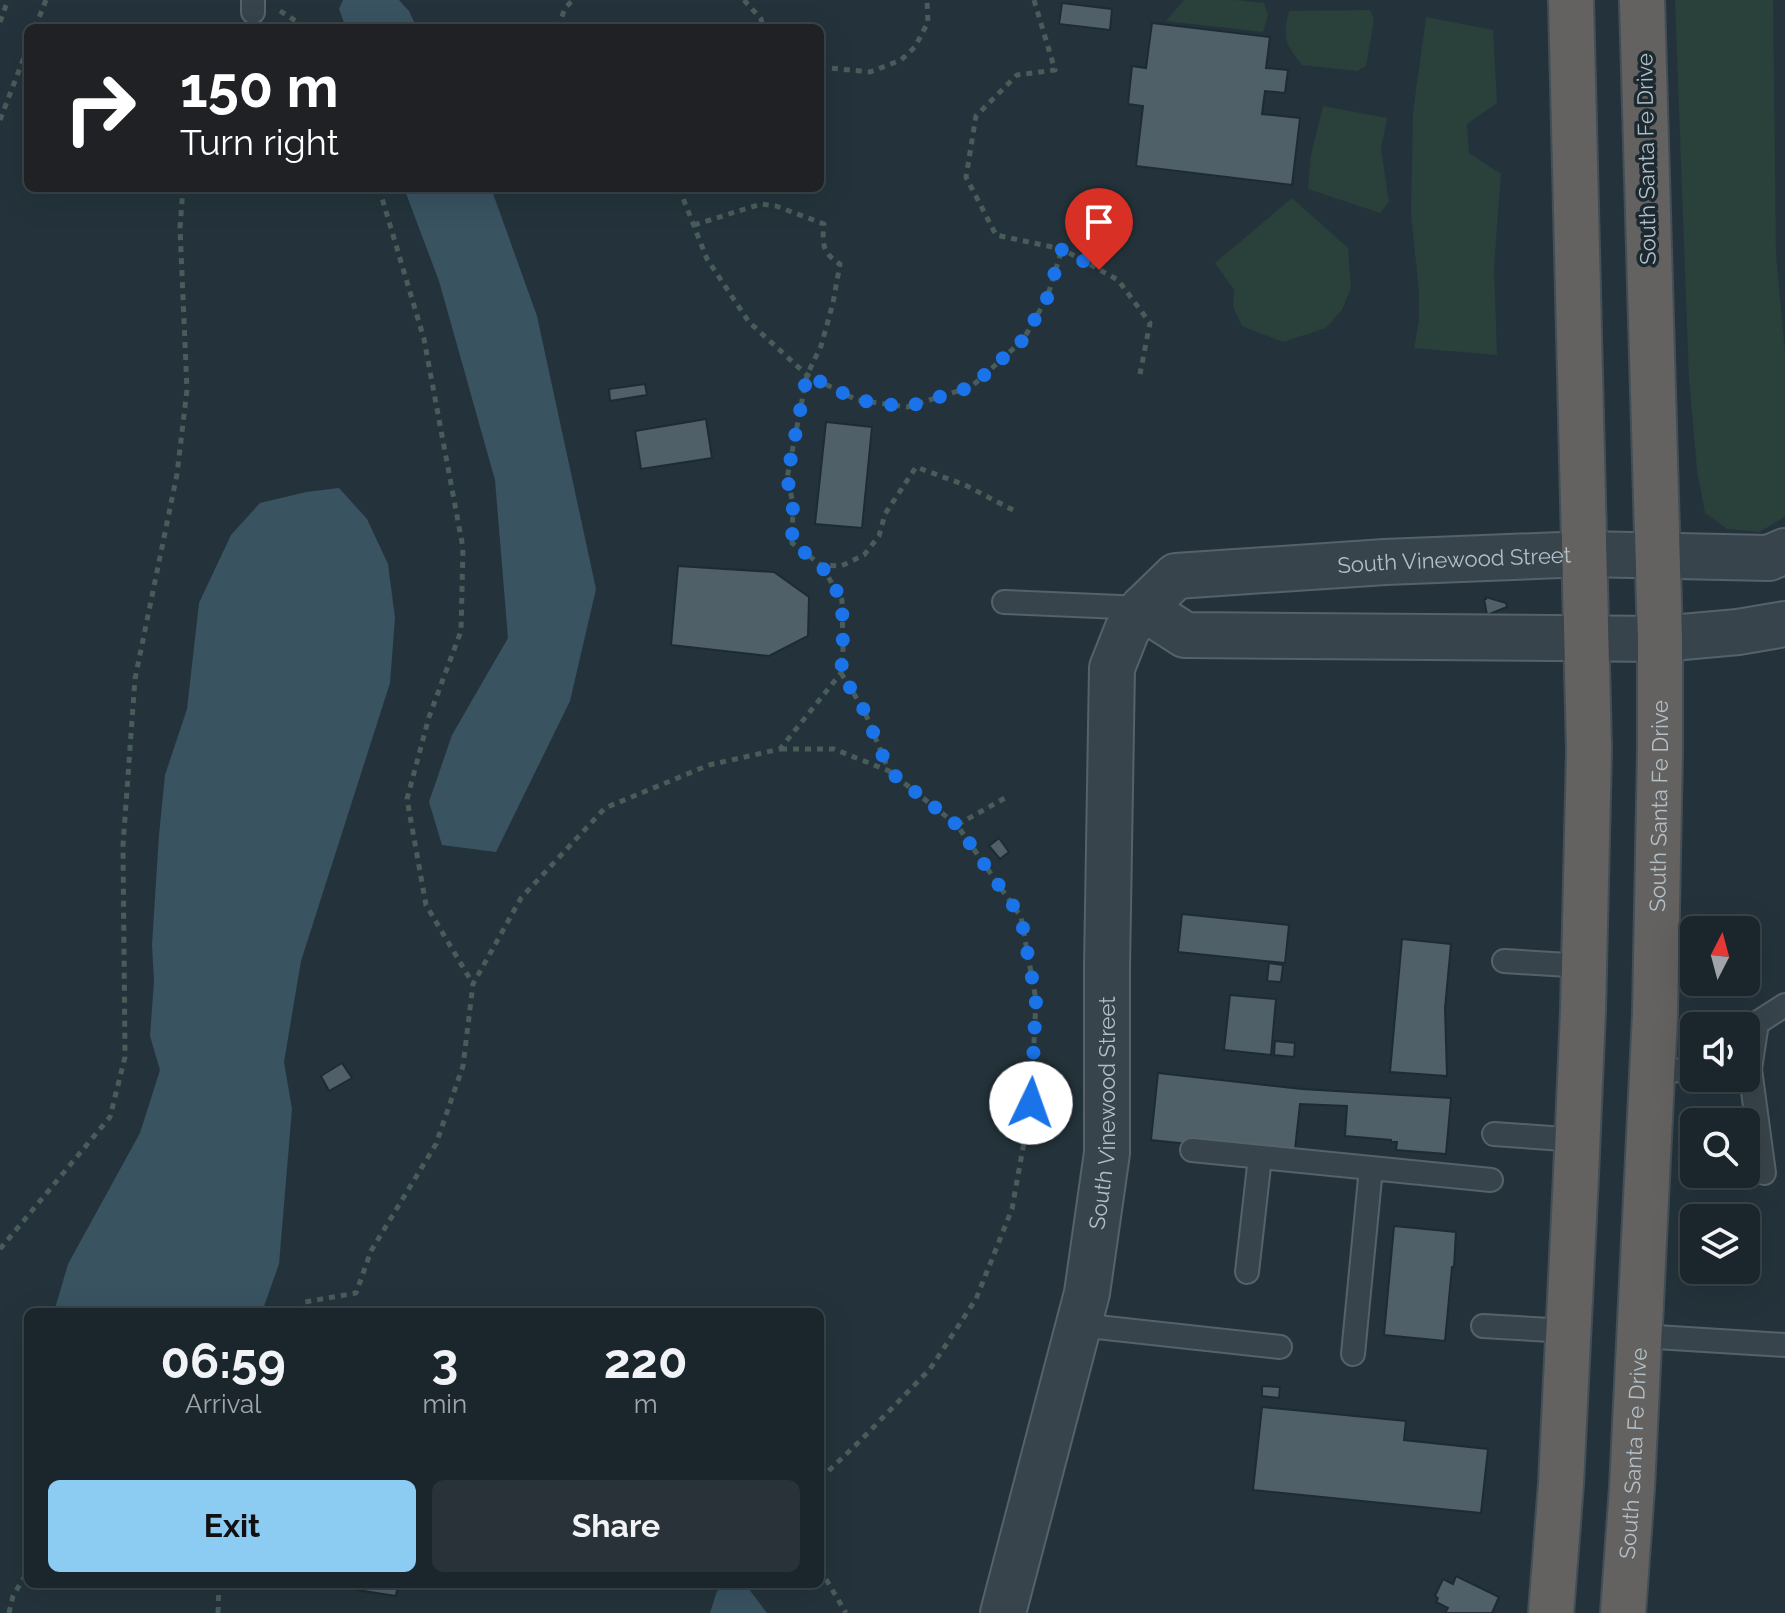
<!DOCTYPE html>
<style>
:root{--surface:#1b262c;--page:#283238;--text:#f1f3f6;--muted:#a0a5a9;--line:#394348;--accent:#8cccf3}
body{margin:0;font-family:Raleway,sans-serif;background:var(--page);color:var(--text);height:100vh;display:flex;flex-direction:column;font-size:30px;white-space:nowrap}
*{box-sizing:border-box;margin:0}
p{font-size:26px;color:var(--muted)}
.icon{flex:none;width:44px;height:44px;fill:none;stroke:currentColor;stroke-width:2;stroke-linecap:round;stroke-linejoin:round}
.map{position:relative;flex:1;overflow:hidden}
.drawer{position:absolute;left:24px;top:1308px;width:800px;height:280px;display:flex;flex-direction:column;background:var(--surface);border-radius:12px;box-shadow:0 8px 32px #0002,0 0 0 2px var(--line)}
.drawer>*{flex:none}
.banner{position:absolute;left:24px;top:24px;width:800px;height:168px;border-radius:12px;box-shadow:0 8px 32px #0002,0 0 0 2px var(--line);background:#202124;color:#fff;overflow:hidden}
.needle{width:52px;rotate:6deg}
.tools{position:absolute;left:1680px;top:916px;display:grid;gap:16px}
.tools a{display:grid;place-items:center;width:80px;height:80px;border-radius:12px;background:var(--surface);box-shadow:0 8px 32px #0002,0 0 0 2px var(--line);font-size:40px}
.pin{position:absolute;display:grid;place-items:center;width:68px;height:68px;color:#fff;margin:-82px -34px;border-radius:50% 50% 50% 0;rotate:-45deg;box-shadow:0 0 8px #0007}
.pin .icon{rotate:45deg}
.me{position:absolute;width:88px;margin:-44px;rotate:3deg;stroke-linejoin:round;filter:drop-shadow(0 0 6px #0008)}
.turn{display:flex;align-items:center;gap:28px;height:168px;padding:0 24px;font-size:36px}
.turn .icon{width:104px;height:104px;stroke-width:2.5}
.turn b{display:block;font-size:56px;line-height:68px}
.eta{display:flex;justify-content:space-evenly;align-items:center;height:136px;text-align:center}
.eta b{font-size:48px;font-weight:700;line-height:56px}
.action{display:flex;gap:16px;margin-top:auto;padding:16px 24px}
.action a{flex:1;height:92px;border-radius:12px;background:var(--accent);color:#111;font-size:32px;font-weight:700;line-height:92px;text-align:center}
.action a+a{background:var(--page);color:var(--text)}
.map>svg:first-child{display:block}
.green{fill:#29403b}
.water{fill:#395361}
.building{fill:#4f6069;stroke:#1f2b32;stroke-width:2}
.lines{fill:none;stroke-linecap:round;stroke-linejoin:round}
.service-casing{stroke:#566269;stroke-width:26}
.minor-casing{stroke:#566269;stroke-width:48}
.trunk-casing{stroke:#434f56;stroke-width:48}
.path{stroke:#485d5a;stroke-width:5;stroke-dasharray:6 6;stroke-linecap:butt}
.service{stroke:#38444b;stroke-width:22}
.minor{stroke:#38444b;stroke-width:44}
.trunk{stroke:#646260;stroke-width:44}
.route{stroke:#1a73e8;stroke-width:14;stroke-dasharray:0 25.2}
.labels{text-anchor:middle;stroke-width:7;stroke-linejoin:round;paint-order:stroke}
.street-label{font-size:22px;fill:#b3bfc7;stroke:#1d2930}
</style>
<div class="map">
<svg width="1785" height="1613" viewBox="0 0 1785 1613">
<rect width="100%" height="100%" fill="#24333b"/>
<path class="green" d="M1184,0H1235L1264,3L1268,15L1263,32L1166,21Z
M1675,0H1773L1776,255L1785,352V517L1759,532L1727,529L1705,513L1697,470L1689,379Z
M1370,10L1374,19L1366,66L1357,71L1302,65C1285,43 1282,39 1289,11Z
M1426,17L1493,30L1497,103L1467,124L1469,153L1501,174L1494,267L1497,355L1414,348L1419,320V292L1411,214L1413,112Z
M1323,106L1387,118L1381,149L1389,202L1380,213L1308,189L1311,155Z
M1292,198L1348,248L1351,287L1342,310L1326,328L1283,342L1242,326L1233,306L1234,290L1215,263Z"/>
<path class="water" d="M343,0H399L409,11L417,28H346L339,9Z
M404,188H491L537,316L596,589L570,701L496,852L442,845L429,802L452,735L508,638L495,480L439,281Z
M339,488L367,519L388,564L395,618L390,683L301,961L284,1062L292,1109L279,1264L262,1312H54L68,1264L140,1133L160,1070L150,1036L154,981L152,945L159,835L165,775L187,709L199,603L231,535L260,503L306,492Z
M732,1584H745L767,1613H710L717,1591Z"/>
<path class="building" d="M1062,3L1112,9L1110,30L1059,24Z
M1152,23L1270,37L1266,68L1288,70L1285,93L1265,91L1262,114L1300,118L1292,185L1136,166L1143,106L1128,104L1132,66L1146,68Z
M645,384L647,395L610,401L609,389Z
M706,419L712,458L641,469L635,431Z
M826,422L872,427L862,528L815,524Z
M678,566L774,572L809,597L808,636L769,656L671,645Z
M1486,597L1506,603L1507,607L1487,615L1484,599H1486Z
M999,838L1009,852L1000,859L989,846Z
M1182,914L1289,925L1285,963L1178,952Z
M1402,939L1451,944L1445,1008L1447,1076L1390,1072Z
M1269,963L1283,965L1281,982L1267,981Z
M1230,995L1276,999L1271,1055L1224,1050Z
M1275,1041L1295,1043L1294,1057L1274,1055Z
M342,1063L352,1078L329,1091L321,1076Z
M1158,1073L1302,1089L1451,1098L1446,1154L1396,1150L1397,1142H1391V1140L1345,1136L1347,1106L1300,1104L1295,1149L1217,1141L1216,1147L1151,1140Z
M1394,1226L1456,1232L1454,1267H1452L1445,1341L1384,1335Z
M1262,1386L1280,1387L1279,1398L1262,1396Z
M1262,1407L1406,1421L1404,1440L1488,1449L1481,1513L1253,1490Z
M1456,1576L1499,1597L1492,1613H1445L1448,1608L1436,1602L1438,1598L1435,1596L1443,1579L1453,1584Z
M319,1584H398L396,1596Z"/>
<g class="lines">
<defs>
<path id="service" d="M253,12V0
M1004,602L1143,608
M1504,961L1584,966
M1746,1069H1750L1764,1173
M1750,1069L1757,1023L1785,1005
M1652,1071L1694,1070
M1494,1134L1578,1140
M1192,1150L1491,1180
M1247,1272L1260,1157
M1079,1325L1280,1347
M1483,1326L1568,1331
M1640,1336L1785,1345
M1353,1354L1371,1168"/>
<g id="minor">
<path d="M1143,608L1185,635L1660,639L1738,632L1785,624"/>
<path id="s1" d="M1003,1613L1087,1293L1107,1153V967L1112,668L1127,630L1143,608L1176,576L1385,562L1585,554L1769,558L1785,551"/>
</g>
<g id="trunk">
<path d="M1551,1613L1561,1484L1576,1175L1583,1011L1589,750L1571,0"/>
<path id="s2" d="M1623,1613L1632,1488L1655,1014L1660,751V639L1642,0"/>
</g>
</defs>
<use href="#service" class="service-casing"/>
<use href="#minor" class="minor-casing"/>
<use href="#trunk" class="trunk-casing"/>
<path class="path" d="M744,0L761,19L763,28
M1034,0L1055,70L1017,75L976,116L966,177L996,235L1062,249L1118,280L1150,323L1140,374
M280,11L307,28
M0,22L8,0
M35,28L46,0
M558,28L565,8L573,0
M820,67L870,72L901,60L915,47L928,22L927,0
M0,120L28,47
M379,188L424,339L463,548L461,631L429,717L407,799L426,905L473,984
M679,188L707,259L749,322L807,375L857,400L907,407L971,387L1023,340L1047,298L1062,249
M694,225L761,204L776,206L824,224C822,243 822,253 840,264L833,303L821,346L807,375L787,478L793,503L792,543L821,565L841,566L864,555L879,536L885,514L916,467L965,485L1013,510
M841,673L864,710L889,771
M781,749H834L889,771L957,825
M0,1249L110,1117L125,1057L123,845L135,679L177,474L187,390L180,228L183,188
M299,1312L305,1302L356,1293L371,1251L436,1144L463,1066L473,984L521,898L605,808L709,765L780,749L841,673L843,649L842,600L821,565
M820,1479L861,1440L930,1369L976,1299L1012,1209L1031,1103L1036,1000L1021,917L957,825L1005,798
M820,1569L846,1613
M9,1613L13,1596L28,1571
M218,1613L219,1584"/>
<use href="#service" class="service"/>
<use href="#minor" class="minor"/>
<use href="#trunk" class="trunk"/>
</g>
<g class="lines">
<path class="route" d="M1031,1103L1036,1000L1021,917L957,825L889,771L864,710L841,673L843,649L842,600L821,565L792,543L793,503L787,478L807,375L857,400L907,407L971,387L1023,340L1047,298L1062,249L1099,270"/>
</g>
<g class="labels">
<g class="street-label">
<text transform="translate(1646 159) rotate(-91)" y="8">South Santa Fe Drive</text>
<text dy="8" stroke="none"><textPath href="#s1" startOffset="1350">South Vinewood Street</textPath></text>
<text dy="8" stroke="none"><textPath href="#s2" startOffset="808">South Santa Fe Drive</textPath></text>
<text dy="8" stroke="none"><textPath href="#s1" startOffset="512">South Vinewood Street</textPath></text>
<text dy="8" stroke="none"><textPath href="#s2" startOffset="160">South Santa Fe Drive</textPath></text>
</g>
</g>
</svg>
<div class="tools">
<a><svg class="needle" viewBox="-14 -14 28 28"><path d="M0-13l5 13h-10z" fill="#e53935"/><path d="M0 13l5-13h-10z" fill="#a0a5a9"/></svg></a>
<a><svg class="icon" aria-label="sound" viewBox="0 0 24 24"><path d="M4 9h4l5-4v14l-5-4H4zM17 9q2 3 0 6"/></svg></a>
<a><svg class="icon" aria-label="search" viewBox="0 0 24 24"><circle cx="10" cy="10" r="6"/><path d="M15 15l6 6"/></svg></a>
<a><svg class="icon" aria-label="layers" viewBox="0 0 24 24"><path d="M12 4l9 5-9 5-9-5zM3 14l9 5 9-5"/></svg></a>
</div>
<div class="pin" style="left:1099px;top:270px;background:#d93025"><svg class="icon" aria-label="arrive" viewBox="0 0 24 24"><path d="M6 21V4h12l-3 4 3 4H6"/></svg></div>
<svg class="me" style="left:1031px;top:1103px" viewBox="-20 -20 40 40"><circle r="19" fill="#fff"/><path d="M0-13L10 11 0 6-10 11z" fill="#1a73e8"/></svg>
<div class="banner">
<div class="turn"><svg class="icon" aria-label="right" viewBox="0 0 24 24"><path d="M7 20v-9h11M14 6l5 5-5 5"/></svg><div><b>150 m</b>Turn right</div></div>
</div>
<section class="drawer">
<div class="eta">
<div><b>06:59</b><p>Arrival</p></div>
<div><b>3</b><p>min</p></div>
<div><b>220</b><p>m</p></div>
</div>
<div class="action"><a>Exit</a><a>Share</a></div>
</section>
</div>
